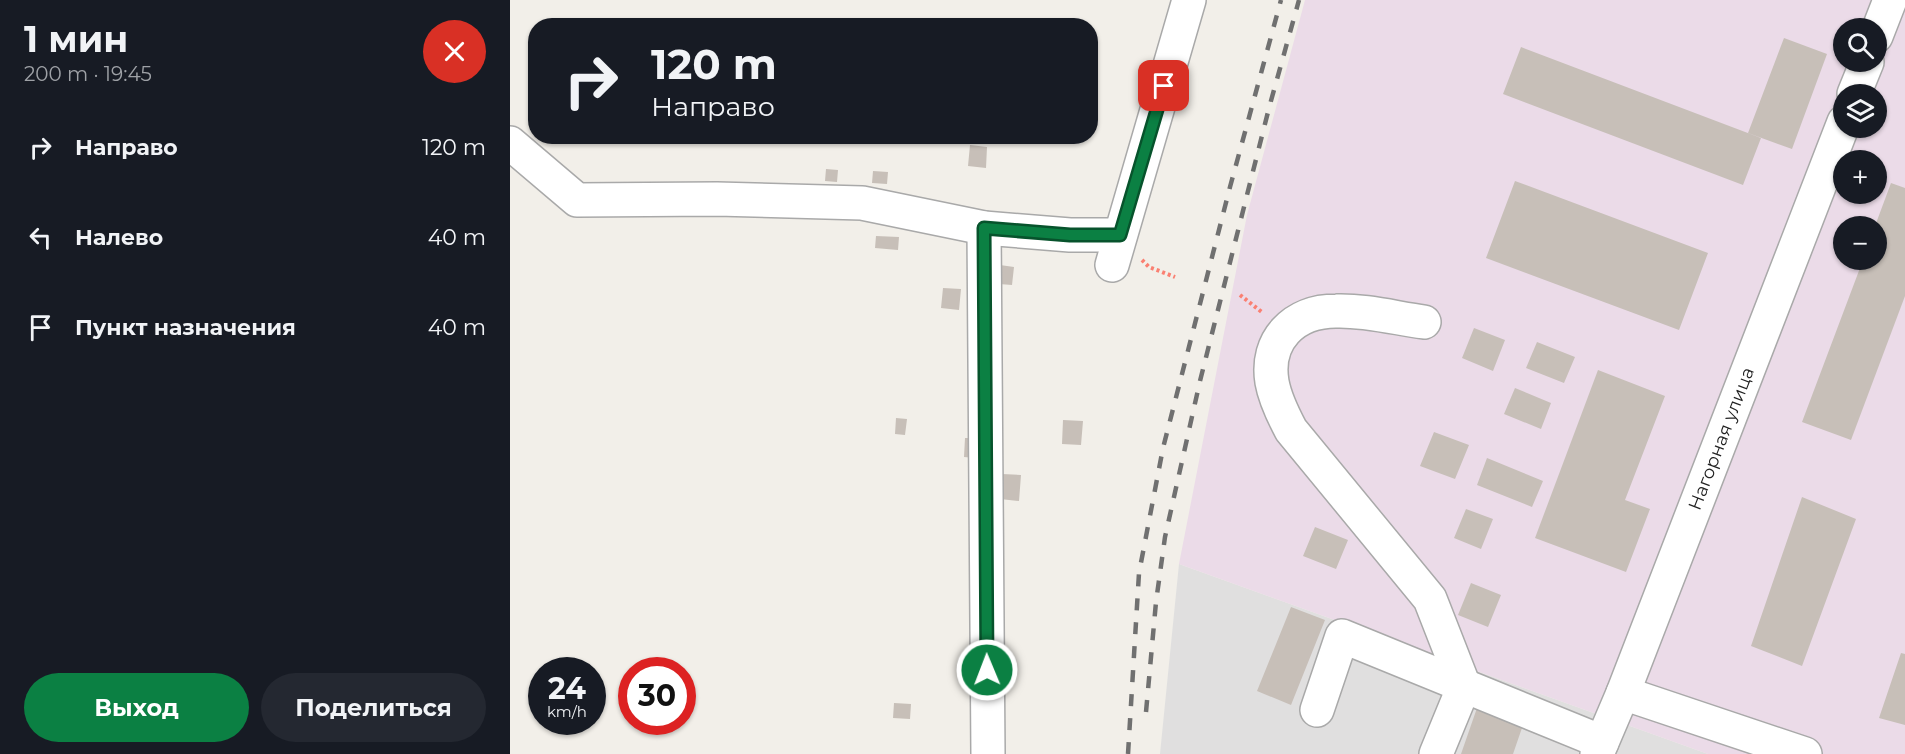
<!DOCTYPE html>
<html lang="ru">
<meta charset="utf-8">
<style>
:root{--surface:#171b24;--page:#242831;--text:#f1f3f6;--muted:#9ea1a6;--accent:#0b8043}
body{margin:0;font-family:Montserrat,sans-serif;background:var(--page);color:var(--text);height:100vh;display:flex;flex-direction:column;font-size:22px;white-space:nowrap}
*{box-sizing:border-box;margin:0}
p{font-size:20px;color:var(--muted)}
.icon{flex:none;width:33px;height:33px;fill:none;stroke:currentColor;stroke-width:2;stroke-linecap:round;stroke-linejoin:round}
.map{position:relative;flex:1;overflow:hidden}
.details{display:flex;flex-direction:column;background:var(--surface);width:510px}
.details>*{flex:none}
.hud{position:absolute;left:18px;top:18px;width:570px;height:126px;border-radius:24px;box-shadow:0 2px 4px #0004;background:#171b24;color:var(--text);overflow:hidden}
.controls{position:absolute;left:1323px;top:18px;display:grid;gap:12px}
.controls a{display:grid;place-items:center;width:54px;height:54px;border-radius:50%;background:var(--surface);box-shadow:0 2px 4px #0004;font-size:30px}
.speed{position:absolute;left:18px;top:657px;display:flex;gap:12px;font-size:30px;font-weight:700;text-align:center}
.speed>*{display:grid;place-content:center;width:78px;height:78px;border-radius:50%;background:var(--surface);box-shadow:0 2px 4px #0004;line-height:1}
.speed small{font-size:15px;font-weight:400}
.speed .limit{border:9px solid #d22;background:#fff;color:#111}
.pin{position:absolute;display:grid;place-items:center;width:51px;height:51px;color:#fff;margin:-26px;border-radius:12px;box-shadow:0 3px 9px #0006}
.me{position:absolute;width:66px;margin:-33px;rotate:359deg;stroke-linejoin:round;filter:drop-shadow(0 0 4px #0008)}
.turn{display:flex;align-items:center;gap:21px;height:126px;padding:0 24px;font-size:27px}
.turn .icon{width:78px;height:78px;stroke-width:2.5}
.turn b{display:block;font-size:42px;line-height:51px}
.round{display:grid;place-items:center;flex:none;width:63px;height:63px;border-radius:32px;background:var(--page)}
.summary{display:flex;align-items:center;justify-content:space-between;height:102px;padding:0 24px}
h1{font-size:36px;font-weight:700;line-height:45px}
.button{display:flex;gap:12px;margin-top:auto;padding:12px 24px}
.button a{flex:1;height:69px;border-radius:36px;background:var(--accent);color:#fff;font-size:24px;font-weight:700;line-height:69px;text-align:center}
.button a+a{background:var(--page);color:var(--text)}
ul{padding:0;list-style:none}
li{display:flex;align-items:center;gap:18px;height:90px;padding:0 24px}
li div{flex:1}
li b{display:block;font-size:22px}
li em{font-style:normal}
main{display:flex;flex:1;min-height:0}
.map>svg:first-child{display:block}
.residential{fill:#e0dfdf}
.industrial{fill:#ebdbe8;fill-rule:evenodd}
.building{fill:#c7bfb8}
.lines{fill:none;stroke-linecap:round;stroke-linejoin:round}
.minor-casing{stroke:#a9a9a9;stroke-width:36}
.path{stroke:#fa8072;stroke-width:4;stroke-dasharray:3 3;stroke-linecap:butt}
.minor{stroke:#fff;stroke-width:33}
.rail{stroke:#707070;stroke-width:4.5;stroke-dasharray:12 12;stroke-linecap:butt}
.route-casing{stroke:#07532c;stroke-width:15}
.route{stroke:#0b8043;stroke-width:10}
.labels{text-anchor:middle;stroke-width:6;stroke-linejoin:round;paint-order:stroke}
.street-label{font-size:18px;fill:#222;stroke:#fff}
</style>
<main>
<section class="details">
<div class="summary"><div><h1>1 мин</h1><p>200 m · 19:45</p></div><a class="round" style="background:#d93025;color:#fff"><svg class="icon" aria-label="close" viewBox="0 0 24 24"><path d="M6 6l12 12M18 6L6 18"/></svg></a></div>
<ul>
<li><svg class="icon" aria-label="right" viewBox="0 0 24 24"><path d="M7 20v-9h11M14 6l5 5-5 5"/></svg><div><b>Направо</b></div><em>120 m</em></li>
<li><svg class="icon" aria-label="left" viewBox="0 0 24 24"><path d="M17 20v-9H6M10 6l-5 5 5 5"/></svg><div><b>Налево</b></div><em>40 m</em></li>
<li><svg class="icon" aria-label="arrive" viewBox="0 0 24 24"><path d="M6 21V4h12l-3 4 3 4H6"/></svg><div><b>Пункт назначения</b></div><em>40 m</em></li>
</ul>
<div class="button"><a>Выход</a><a>Поделиться</a></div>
</section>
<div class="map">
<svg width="1395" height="754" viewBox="0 0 1395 754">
<rect width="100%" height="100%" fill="#f2efe9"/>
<path class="residential" d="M669,564L1198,754H650Z"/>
<path class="industrial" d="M795,0H1395V754H1198L669,564L737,215ZM1334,28H1366V62H1334ZM1334,94H1366V128H1334ZM1334,160H1366V194H1334ZM1334,226H1366V260H1334Z"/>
<path class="building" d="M1274,38L1317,54L1282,149L1238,133Z
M1011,47L1251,138L1233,185L993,94Z
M460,145L477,147L476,168L458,166Z
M316,169L328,170L327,182L315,181Z
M363,171L378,172L377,184L362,183Z
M1005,181L1198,253L1169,330L976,258Z
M1381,183L1395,188V296L1341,440L1292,422L1353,260H1366L1365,226Z
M366,236L389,237L388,250L365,248Z
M490,265L504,267L502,285L489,284Z
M433,288L451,289L449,310L431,308Z
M964,328L995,340L983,371L952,358Z
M1027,342L1065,357L1054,383L1016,368Z
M1088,370L1155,396L1115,500L1140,509L1116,572L1025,538Z
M1005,388L1041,403L1031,429L994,414Z
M386,418L397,419L395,435L385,434Z
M553,420L573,421L571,445L552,444Z
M924,432L959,445L945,479L910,466Z
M455,438H467L466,458L454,457Z
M977,458L1033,481L1022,507L967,485Z
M492,474L511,475L509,501L490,499Z
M1292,497L1346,519L1292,666L1241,646Z
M956,509L983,519L971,549L944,538Z
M805,527L838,540L826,569L793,556Z
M961,583L991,595L978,627L948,615Z
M781,607L815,620L781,705L747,691Z
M1391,653L1395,654V725L1369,718Z
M384,703L401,704L400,719L383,718Z
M967,708L1013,725L1003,754H951Z"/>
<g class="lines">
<defs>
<g id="minor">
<path d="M1366,36L1380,0"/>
<path d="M1344,94L1357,62"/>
<path d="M0,143L67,200L207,199L352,203L474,228L560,235H610"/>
<path d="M474,228L478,754"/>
<path d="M602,265L679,0"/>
<path d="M914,322C885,318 855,310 826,311C784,311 755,340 762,382C765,399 773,415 781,430L920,599L954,686L926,754"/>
<path d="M1113,693L1295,754"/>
<path d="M807,710L832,636L1092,742"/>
<path id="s1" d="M1087,754L1113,693L1334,122"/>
</g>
</defs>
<use href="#minor" class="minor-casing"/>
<path class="path" d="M632,260L639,267L665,277
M730,295L753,313"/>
<use href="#minor" class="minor"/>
<path class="rail" d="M636,712L646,602L655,537L690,381L759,108L789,0
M618,754L629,573L653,448L720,187L771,0"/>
</g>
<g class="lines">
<defs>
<path id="route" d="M477,670L474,228L560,235H610L654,86"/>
</defs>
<use href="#route" class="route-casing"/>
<use href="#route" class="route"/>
</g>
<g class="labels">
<g class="street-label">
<text dy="6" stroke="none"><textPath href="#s1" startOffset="339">Нагорная улица</textPath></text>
</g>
</g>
</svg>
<div class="controls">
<a><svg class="icon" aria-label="search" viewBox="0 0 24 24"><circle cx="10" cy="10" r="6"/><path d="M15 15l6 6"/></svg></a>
<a><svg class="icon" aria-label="layers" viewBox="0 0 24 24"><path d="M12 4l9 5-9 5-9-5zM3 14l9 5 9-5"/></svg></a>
<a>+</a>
<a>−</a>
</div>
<div class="speed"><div>24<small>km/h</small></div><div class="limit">30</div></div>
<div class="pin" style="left:654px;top:86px;background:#d93025"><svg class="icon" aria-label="arrive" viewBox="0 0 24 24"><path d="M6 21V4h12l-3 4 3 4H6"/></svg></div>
<svg class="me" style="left:477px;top:670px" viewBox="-20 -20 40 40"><circle r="17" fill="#0b8043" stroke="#fff" stroke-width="3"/><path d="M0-11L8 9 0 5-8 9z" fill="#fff"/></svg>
<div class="hud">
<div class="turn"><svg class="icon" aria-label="right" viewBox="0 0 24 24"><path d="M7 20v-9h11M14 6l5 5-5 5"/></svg><div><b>120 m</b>Направо</div></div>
</div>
</div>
</main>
